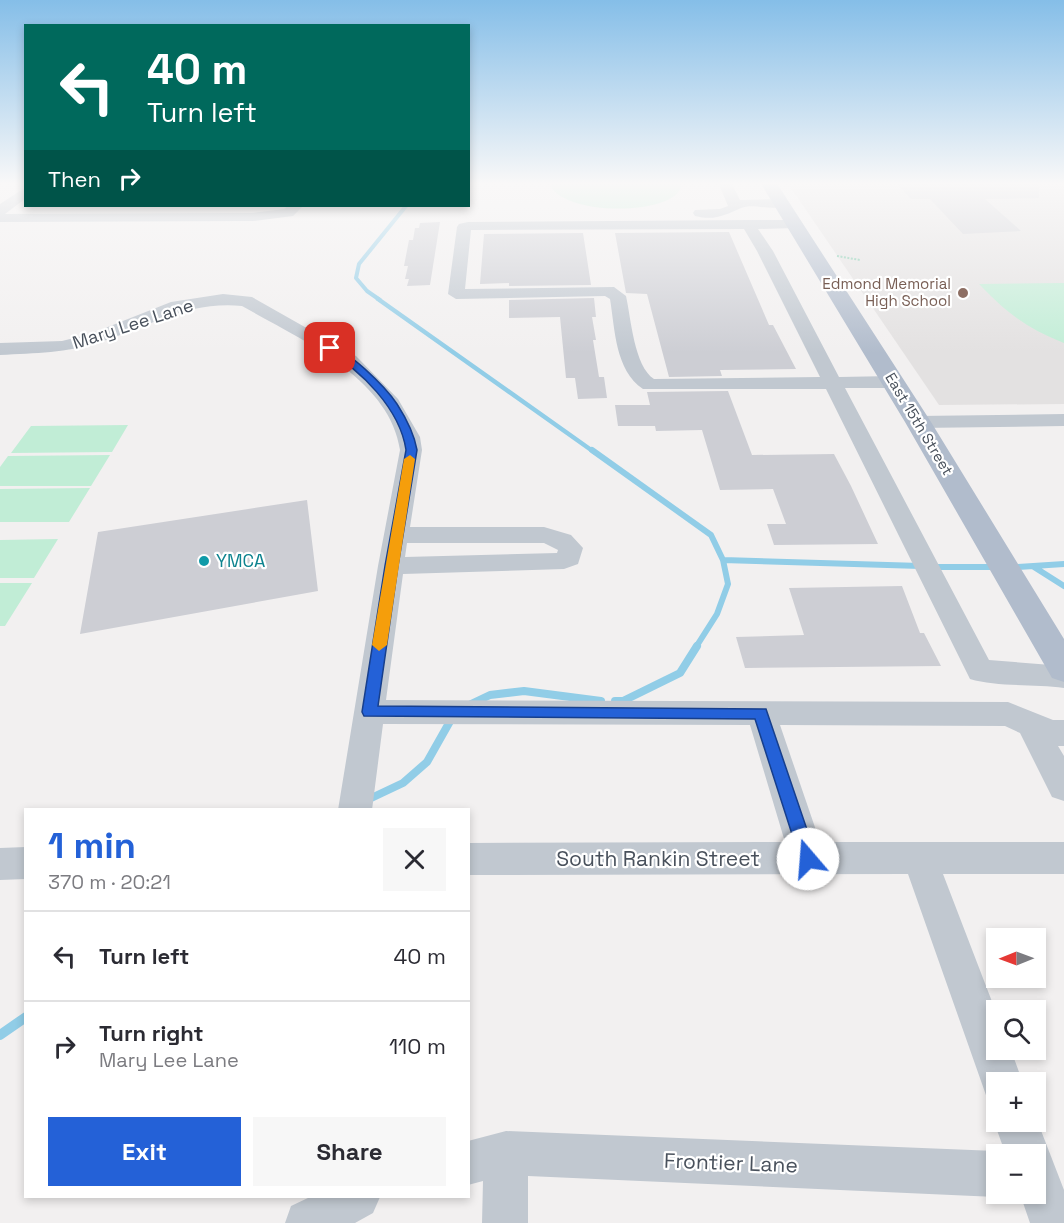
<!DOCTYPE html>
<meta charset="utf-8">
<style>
:root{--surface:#fff;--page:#f7f7f7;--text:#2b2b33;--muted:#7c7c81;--line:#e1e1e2;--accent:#2461d7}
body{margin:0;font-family:"Space Grotesk",sans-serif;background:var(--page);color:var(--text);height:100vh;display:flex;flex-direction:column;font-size:22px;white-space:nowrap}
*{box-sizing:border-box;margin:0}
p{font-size:20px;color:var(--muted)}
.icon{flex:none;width:33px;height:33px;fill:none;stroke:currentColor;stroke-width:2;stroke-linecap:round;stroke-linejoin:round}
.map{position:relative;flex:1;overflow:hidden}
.panel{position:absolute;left:24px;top:808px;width:446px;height:390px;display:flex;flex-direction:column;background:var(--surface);border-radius:0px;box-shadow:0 3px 9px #0003}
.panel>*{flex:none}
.top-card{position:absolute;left:24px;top:24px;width:446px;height:183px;border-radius:0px;box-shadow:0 3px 9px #0003;background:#00695c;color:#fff;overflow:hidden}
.needle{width:39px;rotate:269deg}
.buttons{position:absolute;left:986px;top:928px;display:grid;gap:12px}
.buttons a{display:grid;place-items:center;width:60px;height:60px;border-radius:0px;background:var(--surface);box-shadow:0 3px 9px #0003;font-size:30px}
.pin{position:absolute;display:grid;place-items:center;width:51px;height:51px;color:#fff;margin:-26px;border-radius:12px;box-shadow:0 3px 9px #0006}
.me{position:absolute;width:66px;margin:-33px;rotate:342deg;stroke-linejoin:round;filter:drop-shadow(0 0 4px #0008)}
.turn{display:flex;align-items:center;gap:21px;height:126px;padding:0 24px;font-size:27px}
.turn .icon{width:78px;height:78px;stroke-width:2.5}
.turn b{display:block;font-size:42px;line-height:51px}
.then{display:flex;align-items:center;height:57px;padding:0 24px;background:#0003;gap:12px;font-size:22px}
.round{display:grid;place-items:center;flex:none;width:63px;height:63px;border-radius:0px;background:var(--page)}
.headline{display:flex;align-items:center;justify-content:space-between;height:102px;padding:0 24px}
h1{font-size:36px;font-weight:700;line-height:45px;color:var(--accent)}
.action{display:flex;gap:12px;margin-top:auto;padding:12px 24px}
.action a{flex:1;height:69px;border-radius:0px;background:var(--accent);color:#fff;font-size:24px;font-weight:700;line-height:69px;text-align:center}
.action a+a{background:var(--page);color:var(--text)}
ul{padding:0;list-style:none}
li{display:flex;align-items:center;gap:18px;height:90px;padding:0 24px;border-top:2px solid var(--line)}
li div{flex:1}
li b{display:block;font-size:22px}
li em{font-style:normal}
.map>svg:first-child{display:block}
.education{fill:#e3e1e1}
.green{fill:#c1edd6}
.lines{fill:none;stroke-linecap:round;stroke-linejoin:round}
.stream-far4{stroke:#91cde7;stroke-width:4}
.stream-far3{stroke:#91cde7;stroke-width:4.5}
.stream-far2{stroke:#91cde7;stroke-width:6}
.stream-far1{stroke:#91cde7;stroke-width:8}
.stream{stroke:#91cde7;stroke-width:10}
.building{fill:#cdced4}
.path{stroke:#7bc9aa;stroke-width:2;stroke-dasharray:2 1.5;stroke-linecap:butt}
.minor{fill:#c1c8d0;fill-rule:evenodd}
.major{fill:#b1bccc;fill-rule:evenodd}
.route{fill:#2461d7;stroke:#173f8c;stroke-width:1.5}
.slow{fill:#f59e0b}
.education-dot{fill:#8d6e63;stroke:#fff;stroke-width:2}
.culture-dot{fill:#0f9aa8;stroke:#fff;stroke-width:2}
.labels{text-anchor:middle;stroke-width:4.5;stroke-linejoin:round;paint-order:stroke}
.far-education-label{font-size:15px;fill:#785e54;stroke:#fff;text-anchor:end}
.far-street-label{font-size:15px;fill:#49515c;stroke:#fff}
.street-label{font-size:18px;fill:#49515c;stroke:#fff}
.culture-label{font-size:18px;fill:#0d838f;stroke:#fff;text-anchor:start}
.near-street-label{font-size:21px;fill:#49515c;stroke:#fff}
</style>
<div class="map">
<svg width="1064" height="1223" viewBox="0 0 1064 1223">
<rect width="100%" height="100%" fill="#f2f0f0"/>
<path class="education" d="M787,182H1064V404L939,405Z"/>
<path class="green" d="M550,182H680L681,187C671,218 554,215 550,182Z
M1064,283V343C1026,328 1007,313 979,284Z
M128,425L112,452L11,453L31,426Z
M110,455L91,486H0V467L8,456Z
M90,488L69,522H0V489Z
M58,539L34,578H0V540Z
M0,583H32L5,626H0Z"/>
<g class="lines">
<path class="stream-far4" d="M380,300L367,291L356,278L359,264L406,206"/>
<path class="stream-far3" d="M378,299L594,452"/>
<path class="stream-far2" d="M592,450L711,535L723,560L728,584L717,614L696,647
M723,560L921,566
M933,567H990
M1018,567L1064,564
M1034,567L1064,586"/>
<path class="stream-far1" d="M615,701H623L680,673L697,646
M469,705L490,695L524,691L601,701
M367,800L403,783L427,762L453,716"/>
<path class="stream" d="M0,1035L26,1017"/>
</g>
<path class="building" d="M895,182H1039V198L985,199L1021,231L963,234L930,199H911Z
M440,222L430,285L407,286L409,279H405L408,266H404L409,240H413L415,228H419L420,223Z
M729,232L769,325H773L796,369L720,370L722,376L669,377L647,294L626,293L615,233Z
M583,233L591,285L509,286V283L480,284L484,234Z
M594,298L596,317H592L596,340H593L599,377H604L607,398L578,399L575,378H566L560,317L509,318V300Z
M728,391L752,455L834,454L851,486L878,544L774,545L767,524H786L773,489L720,490L702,430L656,431L655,426H618L615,405H650L647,392Z
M307,500L318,591L80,634L98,532Z
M902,586L920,633H924L941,666L745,668L736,637L804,635L789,588Z"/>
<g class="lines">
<path class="path" d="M837,256L860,260"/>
<path class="minor" d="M718,182H731L740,200L782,199L789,203C777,214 755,202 741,208C725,215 715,221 695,216L693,213L695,210L720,209L728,206Z
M26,187V198L5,214L253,213L284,209L288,206H303L293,216L253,221L0,222V204Z
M748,220H795L802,224L795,228L758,229L773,251L839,377L893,376L900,378L903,382L900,386L893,388H845L989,660L1064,666V688C1035,684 996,687 970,679L826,389H643C615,370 615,329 610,299L605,296L456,299L448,294L457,227L459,224L468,222ZM744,229L757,251L820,377L654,379C634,366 631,318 626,296L614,287L465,289L471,230Z
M223,294L252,297L356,356L398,399L420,437L422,450L410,527H544L571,535L583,548L578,564L564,569L403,574L386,700L1008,702L1053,720H1064V746H1058L1064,756V801L1052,797L1020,733L1005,726L780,725L820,842H1064V874H943L996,1012V1050H1011L1023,1083H996V1102L987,1098L908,874L468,875V843L785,842L750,725L383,724L372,810H338L378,566L400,450C390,378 298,338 242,306C185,301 151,327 100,342C66,353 36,353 0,355V343L62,341L90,334L171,302ZM407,543H544L558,550L557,553L405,557Z
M1064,414V426L918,428L911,426L908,422L911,418L918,416Z
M26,847V879L0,880V848Z
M1035,1115L1064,1190V1223H1030L1020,1194H1035V1155H1006L994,1122L996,1118V1122H1035Z
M506,1131L996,1151L1005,1155H996V1194H1002L996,1197L528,1176V1223H482L483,1181L468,1185V1141Z
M310,1197H380L373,1213L355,1223H285L291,1206Z"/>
<path class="major" d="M760,182H776L931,422L1064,639V682L1052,678L905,422Z"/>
</g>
<linearGradient id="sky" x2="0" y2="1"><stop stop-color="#85bee8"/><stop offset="0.52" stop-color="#f9f8f8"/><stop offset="1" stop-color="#f9f8f8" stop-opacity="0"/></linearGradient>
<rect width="1064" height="353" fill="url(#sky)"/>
<path class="route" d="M326,346C344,344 387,389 397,404C406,418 414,433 417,450L398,566L378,706L766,709L817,859L815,865L808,867L802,865L800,859L755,719L364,716L362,712L385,566L406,450C400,409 361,370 326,350Z"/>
<path class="slow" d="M410,455L415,459L387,645L379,651L372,645L404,459Z"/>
<circle class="education-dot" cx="963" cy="293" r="6"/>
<circle class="culture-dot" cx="204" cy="561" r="6"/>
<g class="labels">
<g class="far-education-label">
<text x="951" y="289">Edmond Memorial<tspan x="951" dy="17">High School</tspan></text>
</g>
<g class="far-street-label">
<text transform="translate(919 424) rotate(59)" y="5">East 15th Street</text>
</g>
<g class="street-label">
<text transform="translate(133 324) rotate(-18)" y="6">Mary Lee Lane</text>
</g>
<g class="culture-label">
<text x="216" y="567">YMCA</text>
</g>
<g class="near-street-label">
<text x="658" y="866">South Rankin Street</text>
<text transform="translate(731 1163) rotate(2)" y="7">Frontier Lane</text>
</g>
</g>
</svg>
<div class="buttons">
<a><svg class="needle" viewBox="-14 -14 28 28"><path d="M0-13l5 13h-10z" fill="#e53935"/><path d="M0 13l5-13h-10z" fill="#7c7c81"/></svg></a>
<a><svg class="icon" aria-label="search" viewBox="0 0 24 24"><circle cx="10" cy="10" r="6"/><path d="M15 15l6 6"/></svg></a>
<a>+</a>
<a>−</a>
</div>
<div class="pin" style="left:330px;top:348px;background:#d93025"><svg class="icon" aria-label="arrive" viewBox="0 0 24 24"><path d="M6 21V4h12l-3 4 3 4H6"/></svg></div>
<svg class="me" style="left:808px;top:859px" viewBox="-20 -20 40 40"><circle r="19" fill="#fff"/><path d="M0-13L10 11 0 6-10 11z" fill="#2461d7"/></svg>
<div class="top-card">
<div class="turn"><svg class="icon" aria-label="left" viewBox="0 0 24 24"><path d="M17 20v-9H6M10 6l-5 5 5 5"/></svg><div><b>40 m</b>Turn left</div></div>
<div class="then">Then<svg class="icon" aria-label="right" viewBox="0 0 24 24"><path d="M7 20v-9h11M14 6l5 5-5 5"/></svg></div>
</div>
<section class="panel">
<div class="headline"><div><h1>1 min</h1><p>370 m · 20:21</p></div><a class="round"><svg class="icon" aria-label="close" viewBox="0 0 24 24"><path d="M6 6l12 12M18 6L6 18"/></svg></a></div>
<ul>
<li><svg class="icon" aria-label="left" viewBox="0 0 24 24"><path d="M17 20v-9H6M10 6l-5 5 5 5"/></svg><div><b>Turn left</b></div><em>40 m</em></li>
<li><svg class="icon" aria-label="right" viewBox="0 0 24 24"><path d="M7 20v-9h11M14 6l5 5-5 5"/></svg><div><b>Turn right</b><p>Mary Lee Lane</p></div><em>110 m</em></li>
</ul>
<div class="action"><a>Exit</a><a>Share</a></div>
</section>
</div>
